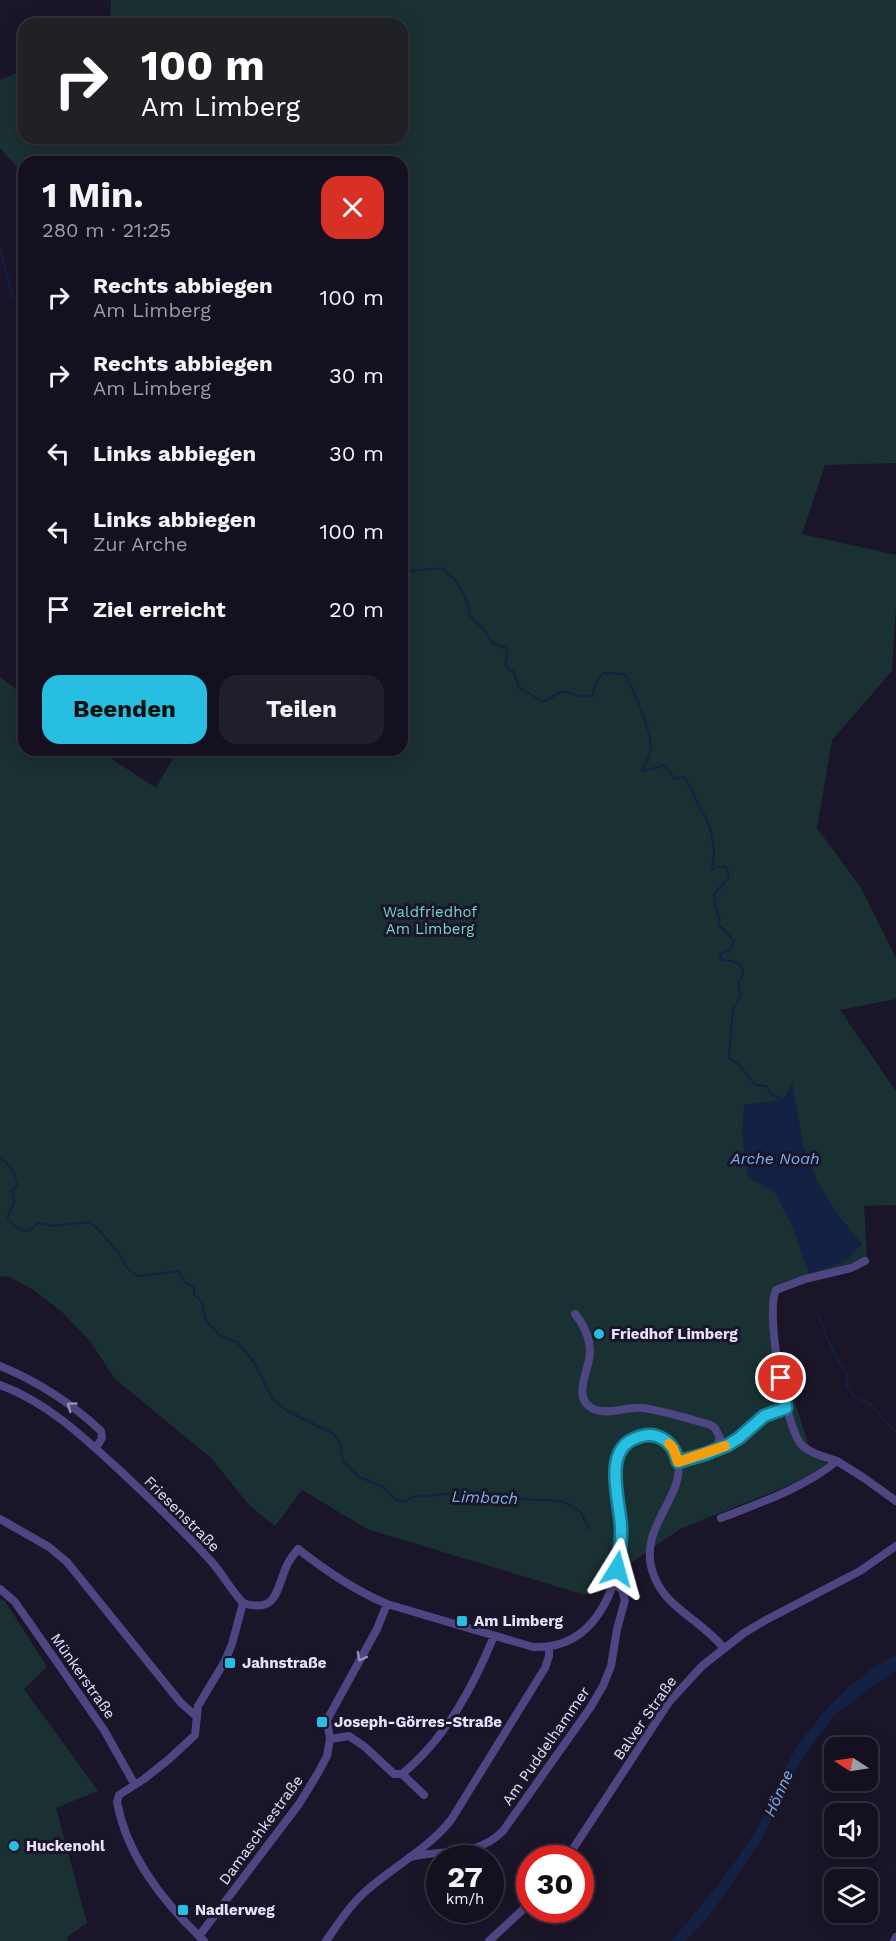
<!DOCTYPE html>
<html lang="de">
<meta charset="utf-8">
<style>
:root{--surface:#14101f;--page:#211e2c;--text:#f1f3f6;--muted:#9d9da4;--line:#33303d;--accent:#28bee1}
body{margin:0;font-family:"Work Sans",sans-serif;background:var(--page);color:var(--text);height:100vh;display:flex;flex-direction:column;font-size:22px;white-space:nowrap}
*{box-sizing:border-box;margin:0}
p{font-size:20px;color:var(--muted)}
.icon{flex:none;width:33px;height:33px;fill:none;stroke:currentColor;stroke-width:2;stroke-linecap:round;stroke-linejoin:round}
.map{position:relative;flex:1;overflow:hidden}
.drawer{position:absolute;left:18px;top:156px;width:390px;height:600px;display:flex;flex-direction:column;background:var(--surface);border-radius:18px;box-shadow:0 3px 15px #0003,0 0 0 2px var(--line)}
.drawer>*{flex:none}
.top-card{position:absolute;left:18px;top:18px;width:390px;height:126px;border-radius:18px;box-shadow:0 3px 15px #0003,0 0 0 2px var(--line);background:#202124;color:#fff;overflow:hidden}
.needle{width:39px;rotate:282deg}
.tools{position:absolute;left:824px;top:1737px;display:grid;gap:12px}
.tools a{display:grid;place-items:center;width:54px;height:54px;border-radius:12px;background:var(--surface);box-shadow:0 3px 15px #0003,0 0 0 2px var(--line);font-size:30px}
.speed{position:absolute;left:426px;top:1845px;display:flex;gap:12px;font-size:30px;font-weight:700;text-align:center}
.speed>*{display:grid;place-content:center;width:78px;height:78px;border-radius:50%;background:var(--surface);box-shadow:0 3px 15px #0003,0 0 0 2px var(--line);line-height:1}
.speed small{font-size:15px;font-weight:400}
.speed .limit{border:9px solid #d22;background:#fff;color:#111}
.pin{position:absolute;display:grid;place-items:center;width:51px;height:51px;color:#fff;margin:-26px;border:3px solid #fff;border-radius:50%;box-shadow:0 2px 6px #0007}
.me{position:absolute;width:66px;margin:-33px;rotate:8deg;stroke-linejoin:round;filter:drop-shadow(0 0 4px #0008)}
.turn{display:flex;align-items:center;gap:21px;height:126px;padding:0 24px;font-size:27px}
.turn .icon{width:78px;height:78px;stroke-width:2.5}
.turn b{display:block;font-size:42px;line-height:51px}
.round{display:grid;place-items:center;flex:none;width:63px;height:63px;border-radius:18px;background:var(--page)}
.headline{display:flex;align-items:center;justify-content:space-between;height:102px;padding:0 24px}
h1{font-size:36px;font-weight:700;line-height:45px}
.button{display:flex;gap:12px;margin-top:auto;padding:12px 24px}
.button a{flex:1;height:69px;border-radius:18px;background:var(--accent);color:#111;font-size:24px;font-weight:700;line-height:69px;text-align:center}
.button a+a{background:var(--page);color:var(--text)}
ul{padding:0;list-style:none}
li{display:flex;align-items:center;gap:18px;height:78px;padding:0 24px}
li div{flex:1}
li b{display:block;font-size:22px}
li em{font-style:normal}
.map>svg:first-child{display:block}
.green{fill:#193132;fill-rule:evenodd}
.water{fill:#132144}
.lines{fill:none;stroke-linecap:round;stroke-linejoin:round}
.stream{stroke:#132144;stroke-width:2}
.street{stroke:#4e4682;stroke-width:8}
.oneway{stroke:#928cb8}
.route-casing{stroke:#1a7c92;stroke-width:15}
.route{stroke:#28bee1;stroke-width:10}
.slow{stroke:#f59e0b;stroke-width:10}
.poi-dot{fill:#28bee1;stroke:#1a1529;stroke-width:2}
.labels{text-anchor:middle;stroke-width:6;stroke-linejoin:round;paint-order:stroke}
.park-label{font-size:15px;fill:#76d2c3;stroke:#1a1529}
.poi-label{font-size:15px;font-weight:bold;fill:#e6e1fb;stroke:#1a1529;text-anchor:start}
.street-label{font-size:15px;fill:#e6e1fb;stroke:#1a1529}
.water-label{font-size:16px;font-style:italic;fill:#7dafed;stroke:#1a1529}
</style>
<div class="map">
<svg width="896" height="1941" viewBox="0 0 896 1941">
<rect width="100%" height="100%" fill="#1a1529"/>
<path class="green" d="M111,0H896V463L825,465L802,534L896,555V608L892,671L832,740L817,828L861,888L896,958V999L840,1010L896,1091V1205L864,1206L867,1258L772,1289L780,1355L809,1446L827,1463L803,1480L680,1529L585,1595L367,1529L302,1490L275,1526L250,1506L211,1458L115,1379L90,1341L61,1311L32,1289L10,1277L0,1276V677L24,695V750H98L156,788L178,750H402V162H24V175L0,148V80L24,70V138H402V24H110ZM792,1084L803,1146L819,1185L838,1215L862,1244L810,1274L797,1235L778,1195L742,1132L745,1105L784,1100Z
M0,1599L5,1601L47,1667L24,1689L98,1791L56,1808L87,1923L67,1937L68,1941H0Z"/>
<path class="water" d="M792,1083L803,1146L819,1185L838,1215L862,1244L844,1262L809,1274L797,1235L778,1195L748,1177C742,1152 742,1130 744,1105L784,1100Z
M896,1655V1671L874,1685L835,1715L801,1759L761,1841L710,1915L685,1941H671C701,1907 730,1871 754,1833C769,1810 776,1782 790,1759C814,1718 853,1676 896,1655Z"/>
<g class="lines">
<path class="stream" d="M0,248L13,298L24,308
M402,570L405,572L442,568C459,581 468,596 470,617L483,628L492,643L506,648L507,655L505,663L508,669L514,672L519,687L543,702L563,691L580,696H592L596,683L603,673L625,674C633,691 654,733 650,752C649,758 645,764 642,769L644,771L665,765L675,779L685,777L700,808L706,818L711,831L714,852L712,869L722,866L727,868L729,877L714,894L715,907L720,920L718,924L734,941L730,950L721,953L720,959L735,962L741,965L743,975L738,982L741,996L733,1008L729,1059L738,1063L755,1085L766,1086L772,1095L784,1100V1103
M0,1159C11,1162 15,1175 17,1185L12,1191C18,1207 9,1207 7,1220L21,1230L29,1231L38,1223L54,1226L88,1222L96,1227L119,1253L127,1268L134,1274L140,1276L179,1271L185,1283L194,1287V1294L202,1302L205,1318L210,1325L219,1335L237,1342L254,1362L272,1398L284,1409L334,1434L340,1442L343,1461L359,1477L381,1486L398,1501H405L412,1497L459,1493H478L535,1500H552L567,1503L581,1512L589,1529
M778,1196L790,1220
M794,1228L807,1265
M818,1315L834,1354L847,1374V1385L853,1396L870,1404L896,1432"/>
<path class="street" d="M575,1314C583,1323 590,1338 590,1352C590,1370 569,1400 596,1410C612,1415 627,1406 643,1408C664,1411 690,1419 711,1425L715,1428L720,1438L715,1451
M0,1366C39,1382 71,1403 101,1431L102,1438L96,1448
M0,1385C50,1403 90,1443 129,1479C156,1505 184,1531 210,1560C222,1573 231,1590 243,1603C278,1614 276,1589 287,1565C290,1559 294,1554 298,1549C326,1571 354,1590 387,1604L533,1647C594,1650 619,1590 621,1537C622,1510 601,1454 633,1439C641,1435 651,1434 659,1437C667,1440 672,1445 675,1452C689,1481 659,1511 652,1538C649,1549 649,1562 653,1573C661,1597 679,1609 697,1623C707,1631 716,1639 724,1648
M837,1461C825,1457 808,1453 800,1443C785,1422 765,1313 776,1290L805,1279L851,1268L865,1261
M678,1462C698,1456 718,1452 735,1441C747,1433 755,1420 768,1414C773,1411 780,1410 786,1408
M721,1518C762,1502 802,1489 837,1461L864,1478L896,1501
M0,1519L49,1547L67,1562L181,1703L196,1716
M0,1589L15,1602L59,1665L104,1730L135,1785
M330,1739L349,1736L365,1747L394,1774H402C446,1738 473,1687 494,1636
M402,1774L424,1795
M410,1857C444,1849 476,1858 503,1831L590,1708L603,1686L611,1666L617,1629L625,1600L622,1590L613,1582
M567,1858L669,1702L702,1666L744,1633L766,1620L860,1571L896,1546
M199,1936L299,1804L318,1773L327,1756L330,1739L327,1720L377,1629L387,1604
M204,1941C164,1903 127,1857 117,1802L119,1795L144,1779L168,1760L195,1735L198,1706L225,1661L232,1644L243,1603
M326,1941C338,1924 350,1905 366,1891C394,1866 428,1849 451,1820L545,1668L549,1656V1647
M489,1941L530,1903
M894,1941L896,1937"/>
</g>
<defs><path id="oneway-chevron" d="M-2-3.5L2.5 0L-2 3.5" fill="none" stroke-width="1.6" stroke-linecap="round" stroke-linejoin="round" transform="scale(1.5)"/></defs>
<g class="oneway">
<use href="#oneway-chevron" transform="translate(71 1406) rotate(-144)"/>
<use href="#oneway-chevron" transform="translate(361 1657) rotate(119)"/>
</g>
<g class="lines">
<defs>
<path id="route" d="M617,1569C619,1556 622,1541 621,1527C620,1501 602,1450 636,1438C645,1434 655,1434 663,1439C672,1444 676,1453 678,1462L705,1454L728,1445L739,1438L764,1416L786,1408L781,1378"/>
</defs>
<use href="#route" class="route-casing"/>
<use href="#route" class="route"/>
<path class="slow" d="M669,1444L673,1448L678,1462L725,1446"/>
</g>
<g class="poi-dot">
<circle cx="599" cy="1334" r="6"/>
<rect x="456" y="1615" width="12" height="12" rx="3"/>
<rect x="224" y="1657" width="12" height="12" rx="3"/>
<rect x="316" y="1716" width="12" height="12" rx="3"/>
<circle cx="14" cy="1846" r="6"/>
<rect x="177" y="1904" width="12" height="12" rx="3"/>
</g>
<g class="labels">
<g class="park-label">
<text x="430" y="917">Waldfriedhof<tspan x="430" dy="17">Am Limberg</tspan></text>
</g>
<g class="poi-label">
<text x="611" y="1339">Friedhof Limberg</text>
<text x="474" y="1626">Am Limberg</text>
<text x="242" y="1668">Jahnstraße</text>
<text x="334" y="1727">Joseph-Görres-Straße</text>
<text x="26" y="1851">Huckenohl</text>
<text x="195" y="1915">Nadlerweg</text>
</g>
<g class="street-label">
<text transform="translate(182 1514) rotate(45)" y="5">Friesenstraße</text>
<text transform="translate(83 1676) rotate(55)" y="5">Münkerstraße</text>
<text transform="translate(645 1718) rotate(-55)" y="5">Balver Straße</text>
<text transform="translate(546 1746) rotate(-55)" y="5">Am Puddelhammer</text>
<text transform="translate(261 1830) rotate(-54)" y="5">Damaschkestraße</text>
</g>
<g class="water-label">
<text x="775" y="1164">Arche Noah</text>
<text transform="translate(485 1497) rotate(2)" y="6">Limbach</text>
<text transform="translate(778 1793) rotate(-66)" y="6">Hönne</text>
</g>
</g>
</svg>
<div class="tools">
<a><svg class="needle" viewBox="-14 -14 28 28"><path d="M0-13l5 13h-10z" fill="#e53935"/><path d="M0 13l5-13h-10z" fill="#9d9da4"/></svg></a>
<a><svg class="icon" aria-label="sound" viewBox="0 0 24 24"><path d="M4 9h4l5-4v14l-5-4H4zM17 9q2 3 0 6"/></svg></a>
<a><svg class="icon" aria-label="layers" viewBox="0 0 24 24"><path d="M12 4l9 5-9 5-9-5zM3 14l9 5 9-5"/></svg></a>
</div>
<div class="speed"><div>27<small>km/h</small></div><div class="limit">30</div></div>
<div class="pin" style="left:781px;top:1378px;background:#d93025"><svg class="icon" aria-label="arrive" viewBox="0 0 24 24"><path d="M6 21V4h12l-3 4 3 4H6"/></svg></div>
<svg class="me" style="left:617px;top:1569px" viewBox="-20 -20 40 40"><path d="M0-17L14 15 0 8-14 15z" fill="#28bee1" stroke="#fff" stroke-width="4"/></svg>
<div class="top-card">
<div class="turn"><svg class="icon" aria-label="right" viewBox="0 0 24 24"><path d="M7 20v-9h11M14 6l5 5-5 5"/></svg><div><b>100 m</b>Am Limberg</div></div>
</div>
<section class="drawer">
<div class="headline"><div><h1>1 Min.</h1><p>280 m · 21:25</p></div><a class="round" style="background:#d93025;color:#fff"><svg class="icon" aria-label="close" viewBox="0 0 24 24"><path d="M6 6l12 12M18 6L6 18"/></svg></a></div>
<ul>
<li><svg class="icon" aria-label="right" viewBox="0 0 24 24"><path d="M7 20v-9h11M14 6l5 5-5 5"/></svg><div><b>Rechts abbiegen</b><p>Am Limberg</p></div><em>100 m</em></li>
<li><svg class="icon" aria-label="right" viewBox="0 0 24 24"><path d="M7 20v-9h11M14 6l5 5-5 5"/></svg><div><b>Rechts abbiegen</b><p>Am Limberg</p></div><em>30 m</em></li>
<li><svg class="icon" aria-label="left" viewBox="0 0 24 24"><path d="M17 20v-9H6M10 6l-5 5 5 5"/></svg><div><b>Links abbiegen</b></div><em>30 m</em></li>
<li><svg class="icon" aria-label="left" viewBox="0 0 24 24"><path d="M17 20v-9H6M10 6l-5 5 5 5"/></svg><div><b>Links abbiegen</b><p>Zur Arche</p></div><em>100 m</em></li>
<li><svg class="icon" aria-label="arrive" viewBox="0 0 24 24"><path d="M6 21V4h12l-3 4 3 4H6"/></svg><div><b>Ziel erreicht</b></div><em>20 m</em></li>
</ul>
<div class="button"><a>Beenden</a><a>Teilen</a></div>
</section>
</div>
